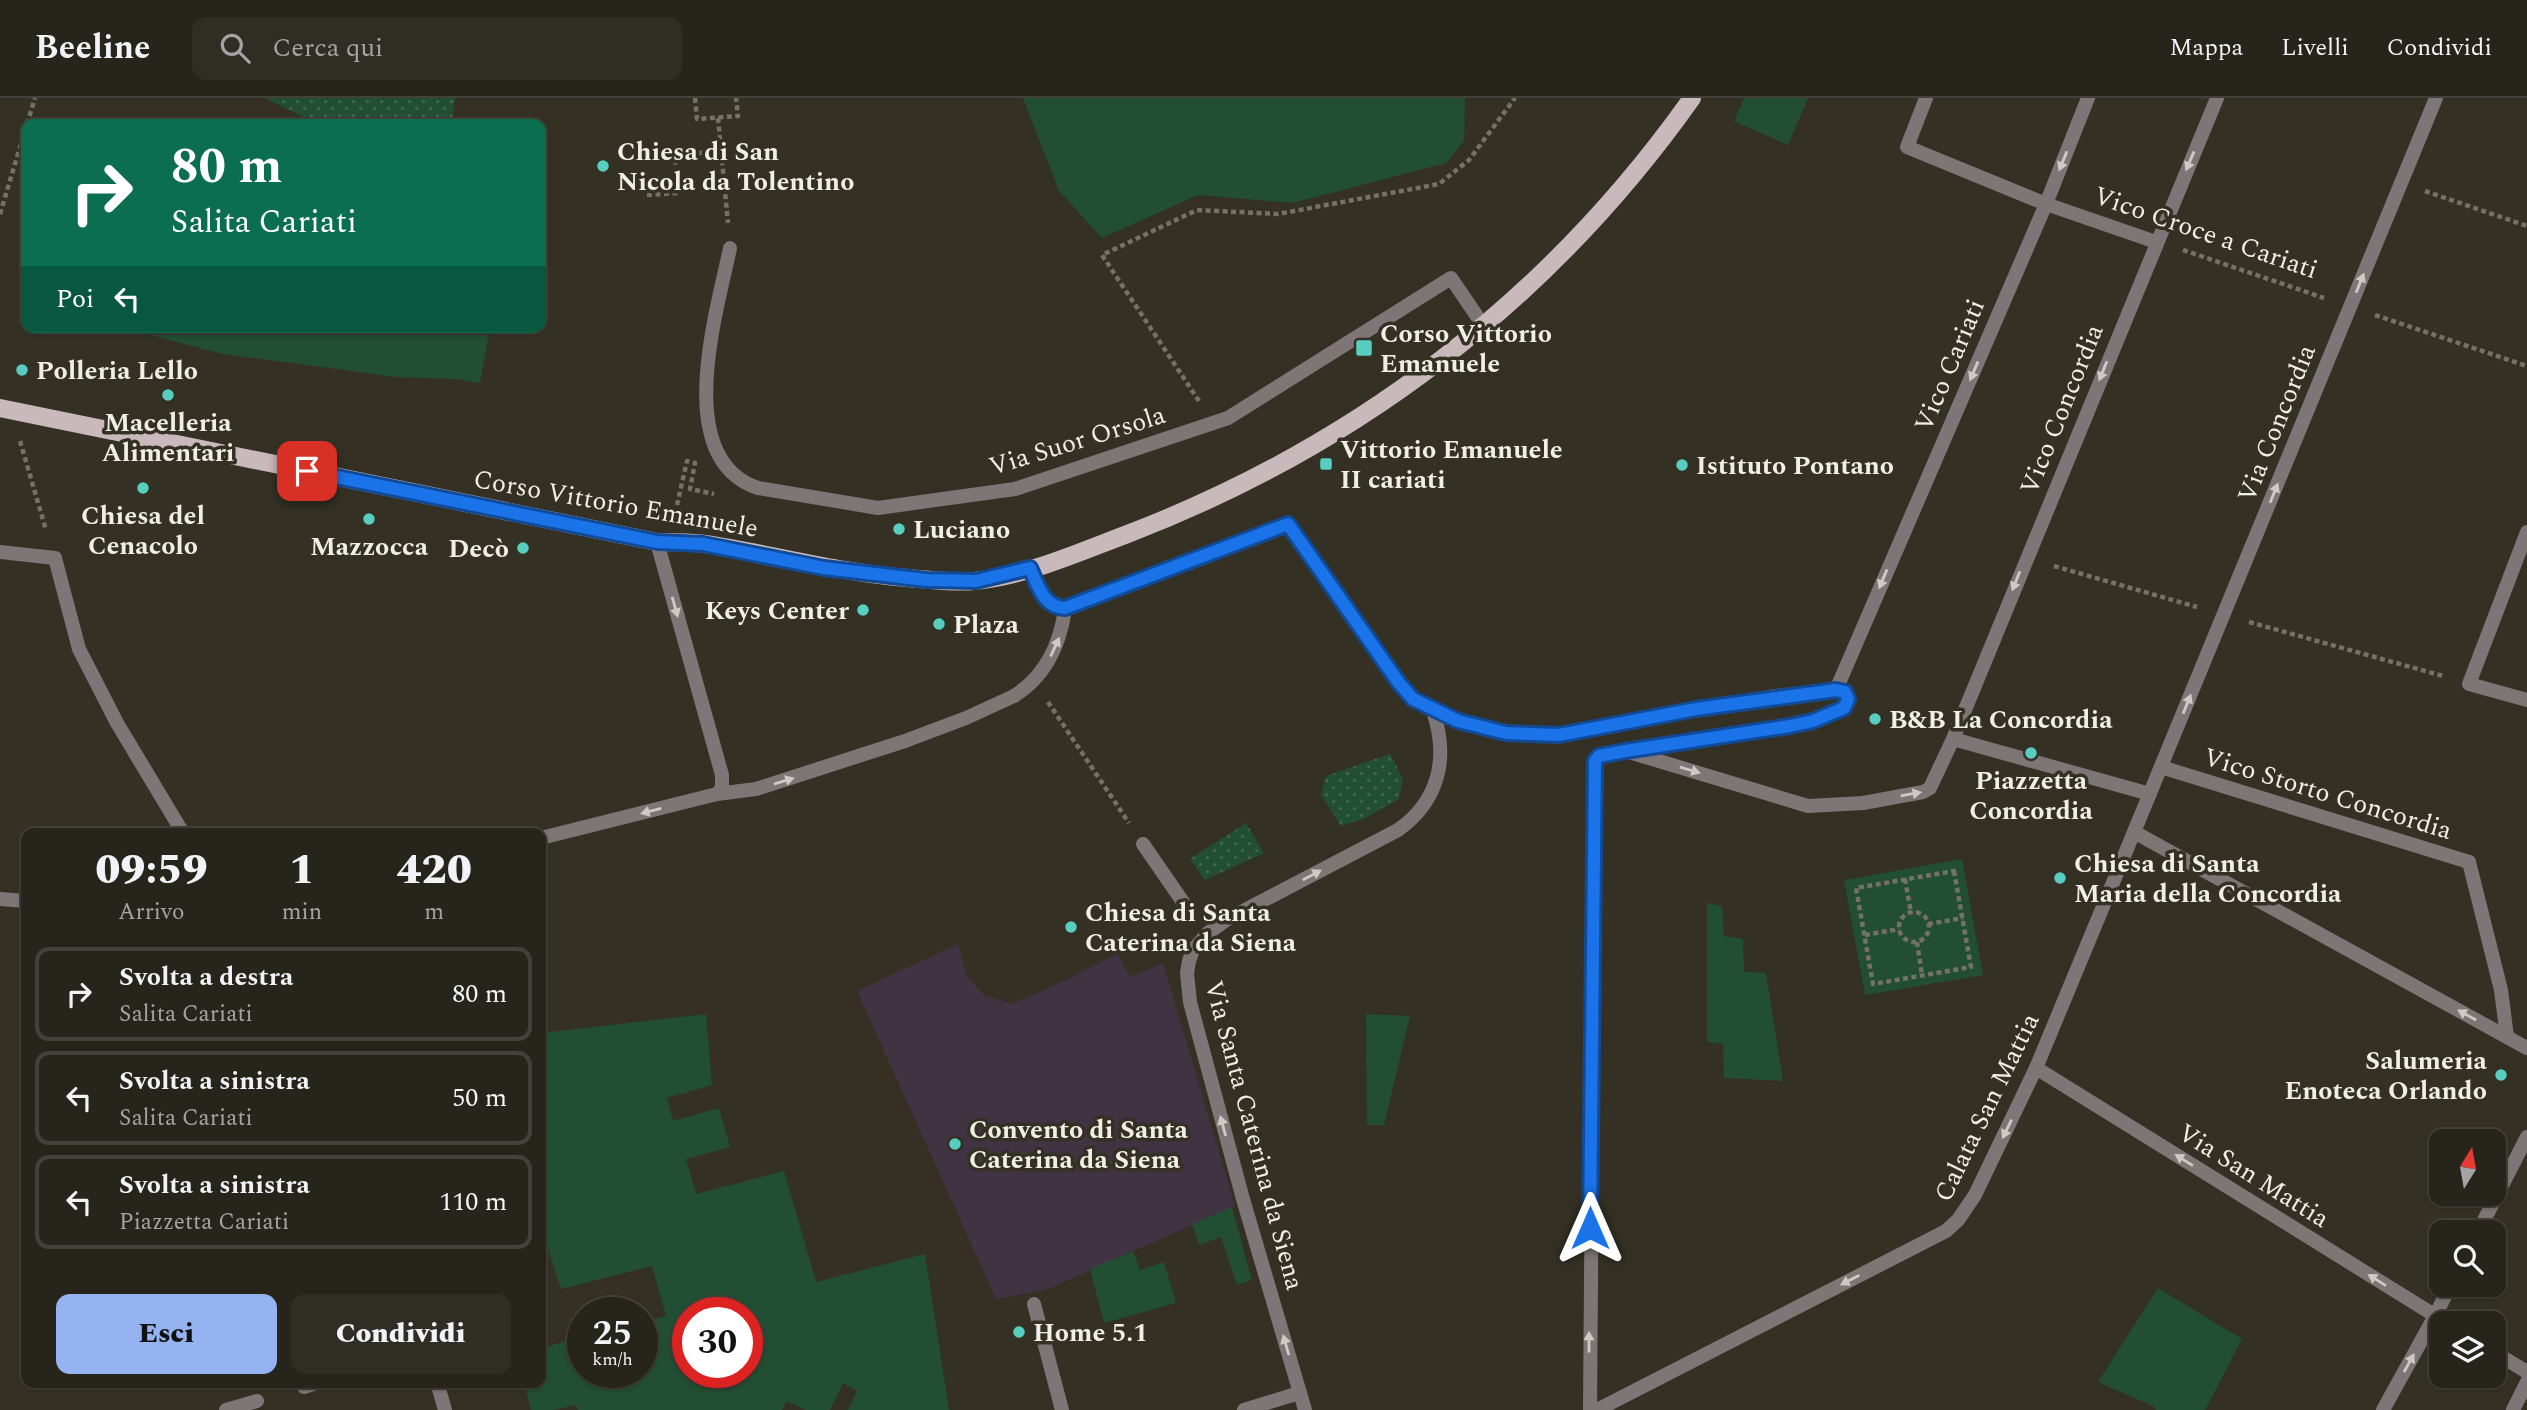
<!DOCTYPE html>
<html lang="it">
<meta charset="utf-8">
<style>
:root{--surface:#27251b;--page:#2f2d24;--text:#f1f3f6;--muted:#a4a5a3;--line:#43423a;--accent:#95b2f1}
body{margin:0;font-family:Spectral,serif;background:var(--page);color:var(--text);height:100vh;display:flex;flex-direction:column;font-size:26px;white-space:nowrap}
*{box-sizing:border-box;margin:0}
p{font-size:23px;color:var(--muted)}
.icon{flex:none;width:38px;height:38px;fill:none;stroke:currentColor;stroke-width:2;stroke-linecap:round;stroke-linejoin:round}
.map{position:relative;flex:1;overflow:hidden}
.sheet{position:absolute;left:21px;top:730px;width:525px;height:560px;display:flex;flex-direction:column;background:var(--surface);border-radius:14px;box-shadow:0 2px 5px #0004,0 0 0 2px var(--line)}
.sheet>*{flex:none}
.guide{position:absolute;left:21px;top:21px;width:525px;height:214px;border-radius:14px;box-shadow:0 2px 5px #0004,0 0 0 2px var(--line);background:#0b6e4f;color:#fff;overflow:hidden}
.needle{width:46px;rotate:11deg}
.fabs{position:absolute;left:2429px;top:1031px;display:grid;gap:14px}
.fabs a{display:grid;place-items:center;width:77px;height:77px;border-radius:14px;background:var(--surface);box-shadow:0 2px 5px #0004,0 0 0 2px var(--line);font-size:35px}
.speed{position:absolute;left:567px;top:1199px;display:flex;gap:14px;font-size:35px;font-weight:700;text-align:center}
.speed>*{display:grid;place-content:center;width:91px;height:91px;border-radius:50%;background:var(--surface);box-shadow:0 2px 5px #0004,0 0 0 2px var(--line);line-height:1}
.speed small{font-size:18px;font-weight:400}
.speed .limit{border:10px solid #d22;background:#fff;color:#111}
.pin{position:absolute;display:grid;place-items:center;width:60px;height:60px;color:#fff;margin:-30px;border-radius:14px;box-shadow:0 4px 10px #0006}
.me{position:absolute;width:77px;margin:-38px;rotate:0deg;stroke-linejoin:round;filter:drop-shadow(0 0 5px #0008)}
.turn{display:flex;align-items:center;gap:24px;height:147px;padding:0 35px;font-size:32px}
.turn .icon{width:91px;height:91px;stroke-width:2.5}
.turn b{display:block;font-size:49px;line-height:60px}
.then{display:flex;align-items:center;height:66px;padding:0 35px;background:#0003;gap:14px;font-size:26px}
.eta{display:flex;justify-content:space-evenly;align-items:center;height:119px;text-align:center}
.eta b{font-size:42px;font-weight:800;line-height:49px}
.action{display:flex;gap:14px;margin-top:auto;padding:14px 35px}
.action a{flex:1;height:80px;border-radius:14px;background:var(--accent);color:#111;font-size:28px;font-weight:800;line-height:80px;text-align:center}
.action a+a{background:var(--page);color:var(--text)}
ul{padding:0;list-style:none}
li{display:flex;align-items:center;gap:21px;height:94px;margin:0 14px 10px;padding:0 21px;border:4px solid var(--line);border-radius:14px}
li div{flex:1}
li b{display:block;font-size:26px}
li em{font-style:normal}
header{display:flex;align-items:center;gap:42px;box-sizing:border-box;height:98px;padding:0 35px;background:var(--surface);border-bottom:2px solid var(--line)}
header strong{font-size:33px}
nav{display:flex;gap:38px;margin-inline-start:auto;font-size:24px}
.search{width:490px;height:63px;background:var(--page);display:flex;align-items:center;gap:18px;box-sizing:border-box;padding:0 24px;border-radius:14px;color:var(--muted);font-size:26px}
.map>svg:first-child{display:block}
.education{fill:#413341}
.grass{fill:url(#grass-dots)}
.green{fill:#224e33;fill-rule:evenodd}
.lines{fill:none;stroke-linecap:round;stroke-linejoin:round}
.path{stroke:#747266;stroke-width:4.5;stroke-dasharray:5 3.5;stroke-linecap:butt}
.service{stroke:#7e7577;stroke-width:14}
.pedestrian{stroke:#7e7577;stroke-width:14}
.minor{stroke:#7e7577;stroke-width:14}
.primary{stroke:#cab9bc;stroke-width:18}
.oneway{fill:#cecac5}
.route-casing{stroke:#114b97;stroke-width:18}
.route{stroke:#1a73e8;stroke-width:12}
.poi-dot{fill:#57cec1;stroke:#343124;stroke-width:2.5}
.labels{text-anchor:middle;stroke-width:7;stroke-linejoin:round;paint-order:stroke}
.poi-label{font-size:26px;font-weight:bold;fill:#f0efe6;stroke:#343124;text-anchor:start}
.street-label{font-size:26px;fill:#f0efe6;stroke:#343124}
</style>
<header>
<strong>Beeline</strong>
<div class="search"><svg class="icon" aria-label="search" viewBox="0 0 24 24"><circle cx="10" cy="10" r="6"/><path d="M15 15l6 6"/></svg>Cerca qui</div>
<nav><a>Mappa</a><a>Livelli</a><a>Condividi</a></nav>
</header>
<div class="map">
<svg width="2527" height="1312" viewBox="0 0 2527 1312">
<defs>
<pattern id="grass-dots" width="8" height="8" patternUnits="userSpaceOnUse" patternTransform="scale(1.75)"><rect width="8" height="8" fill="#224e33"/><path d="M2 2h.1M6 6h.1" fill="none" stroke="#426851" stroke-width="1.8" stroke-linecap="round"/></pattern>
</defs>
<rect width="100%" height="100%" fill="#343124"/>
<path class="education" d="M958,846L966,876L984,897L1012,906L1071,880L1117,855L1130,879L1163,865L1235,1108L1046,1192L996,1201L857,893Z"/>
<path class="grass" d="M265,0H455L451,26H318Z
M1390,656L1403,681L1399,701L1363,721L1341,728L1321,697L1326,678Z
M1246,725L1264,755L1205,782L1190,761Z"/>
<path class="green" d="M1023,0H1465L1464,43L1446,65L1293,105L1198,97L1102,140L1059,93Z
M1744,0H1808L1788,47L1734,23Z
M119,229H490L480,285L457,281L396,279L223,256Z
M1962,761L1983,877L1865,897L1844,782Z
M1707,805L1722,808L1724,838L1743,841L1744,874L1766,875L1783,983L1724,980L1723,946L1707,944Z
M706,916L712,987L667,1000L673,1023L719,1010L730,1049L686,1061L696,1096L784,1073L816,1184L925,1156L949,1312H848L857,1293L843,1285L830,1312H806L787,1303L782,1312H578L576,1307L553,1312H531L524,1285L541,1284V1250L583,1239V1274H642V1224L666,1218L652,1168L561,1191L541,1130V935ZM747,1214V1274H688V1214Z
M1366,916L1410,918L1384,1027H1367Z
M1232,1109L1252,1182L1237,1187L1221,1139L1199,1147L1192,1126Z
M1133,1153L1140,1172L1164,1164L1176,1205L1104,1225L1090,1171Z
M2158,1190L2242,1241L2205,1312H2156L2153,1308L2098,1284Z"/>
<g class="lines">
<path class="path" d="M695,0L697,21L738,18L736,0
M718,20L728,125
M27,26L35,0
M2425,93L2527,128
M647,97L678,95L675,57L722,53
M0,116L26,29
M2183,152L2324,200
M2375,217L2527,268
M1199,303L1102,157L1197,112L1278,116L1439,86L1469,62L1515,0
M20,343L46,432
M677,407L687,363L695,365L690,391L714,396
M2054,468L2197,509
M2249,524L2443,578
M1048,604L1129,725
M1954,773L1971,869L1873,886L1856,790Z
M1905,781L1911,815
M1899 829a15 15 0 1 1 30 0a15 15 0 1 1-30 0Z
M1928,826L1963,820
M1865,837L1899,831
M1917,844L1922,877"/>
<path class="service" d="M1926,0L1907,49L2046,106L2156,144
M2527,434L2469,586L2527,602
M1014,598C1046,578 1060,547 1065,511
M2469,764L2501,892L2507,939
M2478,1134L2527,1039
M1034,1206L1062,1312
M2435,1218L2451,1186
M304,1289L319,1284
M226,1312L257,1303
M1244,1312L1299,1295
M1597,1312L1946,1133L1958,1122L1975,1097L2036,970
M2513,1312L2527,1284"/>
<path class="pedestrian" d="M2161,669L2469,764
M1143,746L1183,804
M2036,970L2134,734"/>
<path class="minor" d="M2436,0L2134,734L2527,950
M730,150C717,214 671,361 758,390L878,410L1015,391L1228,320L1451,180L1483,227
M657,444L722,677V690L717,696
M0,454L55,460L79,551L117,625L183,735
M1030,470C1039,489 1044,511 1069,510L1288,426L1399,585L1413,601L1458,623L1506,635L1532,636L1559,637L1696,611L1776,598L1836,592L1847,597V606L1844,610L1813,623L1790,628L1625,653L1599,658L1595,663L1590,1312
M1836,592L2046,106L2088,0
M1953,641L2150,696
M1629,654L1808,708L1863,705L1923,694L1930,690L1953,641L2217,0
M541,740L717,696L756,691L905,643L966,620L1014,598
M0,801L26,803
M2036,970L2447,1225
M2494,1254L2527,1274
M437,1284L445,1312
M1305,1312L1243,1101L1190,904L1187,875L1189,863L1193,852L1208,835L1226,822L1398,732C1439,703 1449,660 1433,613
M2383,1312L2435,1218"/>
<path class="primary" d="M0,310L657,444C673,444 689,444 705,446C773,456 839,475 908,480C930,482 953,485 974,483C1026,478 1077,455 1125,437C1356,349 1549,202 1692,0"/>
</g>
<defs><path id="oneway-solid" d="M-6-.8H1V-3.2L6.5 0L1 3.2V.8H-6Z" transform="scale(1.75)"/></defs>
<g class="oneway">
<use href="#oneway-solid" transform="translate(2063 63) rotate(112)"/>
<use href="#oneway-solid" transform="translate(2190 63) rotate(113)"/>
<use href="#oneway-solid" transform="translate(2360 185) rotate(-68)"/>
<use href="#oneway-solid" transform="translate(1974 273) rotate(113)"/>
<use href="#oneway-solid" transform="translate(2103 273) rotate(112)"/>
<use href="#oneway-solid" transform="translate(2274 395) rotate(-68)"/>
<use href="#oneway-solid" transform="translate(1883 481) rotate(113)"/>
<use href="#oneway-solid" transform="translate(2016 483) rotate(112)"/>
<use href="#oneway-solid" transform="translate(675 509) rotate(74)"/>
<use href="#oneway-solid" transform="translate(1055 549) rotate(-65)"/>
<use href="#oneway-solid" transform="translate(2187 606) rotate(-68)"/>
<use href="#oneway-solid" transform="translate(1690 672) rotate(16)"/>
<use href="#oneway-solid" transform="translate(784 683) rotate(-17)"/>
<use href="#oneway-solid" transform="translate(1911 696) rotate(-10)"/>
<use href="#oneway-solid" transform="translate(651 713) rotate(166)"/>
<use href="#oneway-solid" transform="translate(1312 777) rotate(-28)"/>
<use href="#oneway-solid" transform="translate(2467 917) rotate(-151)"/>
<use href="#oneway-solid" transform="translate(1223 1028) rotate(-105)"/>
<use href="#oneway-solid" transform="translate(2007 1031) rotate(116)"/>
<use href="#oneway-solid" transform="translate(2184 1062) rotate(-148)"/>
<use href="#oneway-solid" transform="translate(1850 1182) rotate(153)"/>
<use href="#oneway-solid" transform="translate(2377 1182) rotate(-148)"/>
<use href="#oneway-solid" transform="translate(1589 1244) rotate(-90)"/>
<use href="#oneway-solid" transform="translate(1286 1247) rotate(-106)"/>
<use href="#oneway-solid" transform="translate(2409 1265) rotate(-61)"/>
</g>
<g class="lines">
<defs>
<path id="route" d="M307,373L657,444L703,446L824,470L926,482L976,483L1030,470C1038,487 1043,509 1065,510L1288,426L1399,585L1413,601L1458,623L1506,635L1559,637L1696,611L1836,592L1845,594L1848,601L1844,610L1813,623L1790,628L1625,653L1599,658L1595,663L1590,1130"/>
</defs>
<use href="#route" class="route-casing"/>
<use href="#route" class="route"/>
</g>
<g class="poi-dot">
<circle cx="603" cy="68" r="7"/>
<rect x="1355" y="241" width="18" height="18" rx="3.5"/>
<circle cx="22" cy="272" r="7"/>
<circle cx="168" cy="297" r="7"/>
<rect x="1319" y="359" width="14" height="14" rx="3.5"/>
<circle cx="1682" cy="367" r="7"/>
<circle cx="143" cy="390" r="7"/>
<circle cx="369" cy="421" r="7"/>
<circle cx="899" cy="431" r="7"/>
<circle cx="523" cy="450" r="7"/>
<circle cx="863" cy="512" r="7"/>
<circle cx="939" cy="526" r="7"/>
<circle cx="1875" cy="621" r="7"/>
<circle cx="2031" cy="655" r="7"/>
<circle cx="2060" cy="780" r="7"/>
<circle cx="1071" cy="829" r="7"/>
<circle cx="2501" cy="977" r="7"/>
<circle cx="955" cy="1046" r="7"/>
<circle cx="1019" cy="1234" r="7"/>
</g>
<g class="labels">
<g class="poi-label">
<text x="617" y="62">Chiesa di San<tspan x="617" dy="30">Nicola da Tolentino</tspan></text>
<text x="1380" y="244">Corso Vittorio<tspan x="1380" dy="30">Emanuele</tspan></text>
<text x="36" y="281">Polleria Lello</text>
<text x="168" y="333" text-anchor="middle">Macelleria<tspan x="168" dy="30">Alimentari</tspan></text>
<text x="1340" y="360">Vittorio Emanuele<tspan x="1340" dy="30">II cariati</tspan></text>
<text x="1696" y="376">Istituto Pontano</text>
<text x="143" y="426" text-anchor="middle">Chiesa del<tspan x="143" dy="30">Cenacolo</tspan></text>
<text x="913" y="440">Luciano</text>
<text x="369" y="457" text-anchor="middle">Mazzocca</text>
<text x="509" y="459" text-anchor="end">Decò</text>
<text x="849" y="521" text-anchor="end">Keys Center</text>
<text x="953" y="535">Plaza</text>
<text x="1889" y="630">B&amp;B La Concordia</text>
<text x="2031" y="691" text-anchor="middle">Piazzetta<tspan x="2031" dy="30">Concordia</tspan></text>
<text x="2074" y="774">Chiesa di Santa<tspan x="2074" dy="30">Maria della Concordia</tspan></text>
<text x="1085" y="823">Chiesa di Santa<tspan x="1085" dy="30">Caterina da Siena</tspan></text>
<text x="2487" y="971" text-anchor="end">Salumeria<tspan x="2487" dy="30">Enoteca Orlando</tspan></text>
<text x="969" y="1040">Convento di Santa<tspan x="969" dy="30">Caterina da Siena</tspan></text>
<text x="1033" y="1243">Home 5.1</text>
</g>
<g class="street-label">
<text transform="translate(2206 134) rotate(19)" y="9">Vico Croce a Cariati</text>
<text transform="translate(1949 267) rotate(-67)" y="9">Vico Cariati</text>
<text transform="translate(2061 311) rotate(-68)" y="9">Vico Concordia</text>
<text transform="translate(2276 325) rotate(-68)" y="9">Via Concordia</text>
<text transform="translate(1077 342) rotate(-17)" y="9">Via Suor Orsola</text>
<text transform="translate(616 405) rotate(10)" y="9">Corso Vittorio Emanuele</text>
<text transform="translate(2328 695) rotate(17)" y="9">Vico Storto Concordia</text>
<text transform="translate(1986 1009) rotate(-64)" y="9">Calata San Mattia</text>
<text transform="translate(1255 1037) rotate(75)" y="9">Via Santa Caterina da Siena</text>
<text transform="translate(2254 1077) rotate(32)" y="9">Via San Mattia</text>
</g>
</g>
</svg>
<div class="fabs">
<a><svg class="needle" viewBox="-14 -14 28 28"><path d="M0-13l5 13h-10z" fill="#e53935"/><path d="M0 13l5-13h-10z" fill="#a4a5a3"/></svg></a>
<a><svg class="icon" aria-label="search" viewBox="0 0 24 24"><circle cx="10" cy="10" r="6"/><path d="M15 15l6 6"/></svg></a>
<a><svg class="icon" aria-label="layers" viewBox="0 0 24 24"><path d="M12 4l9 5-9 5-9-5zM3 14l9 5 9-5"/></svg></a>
</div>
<div class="speed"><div>25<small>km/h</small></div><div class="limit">30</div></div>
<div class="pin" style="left:307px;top:373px;background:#d93025"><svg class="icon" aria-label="arrive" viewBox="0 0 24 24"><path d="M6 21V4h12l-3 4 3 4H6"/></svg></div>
<svg class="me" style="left:1590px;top:1130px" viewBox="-20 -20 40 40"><path d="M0-17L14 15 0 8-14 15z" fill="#1a73e8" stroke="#fff" stroke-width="4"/></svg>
<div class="guide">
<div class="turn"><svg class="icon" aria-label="right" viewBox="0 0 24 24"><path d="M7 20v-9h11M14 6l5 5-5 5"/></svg><div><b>80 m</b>Salita Cariati</div></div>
<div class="then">Poi<svg class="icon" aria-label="left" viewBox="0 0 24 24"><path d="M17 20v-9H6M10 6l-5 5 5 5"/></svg></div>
</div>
<section class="sheet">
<div class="eta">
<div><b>09:59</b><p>Arrivo</p></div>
<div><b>1</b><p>min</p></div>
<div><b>420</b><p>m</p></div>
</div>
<ul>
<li><svg class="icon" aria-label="right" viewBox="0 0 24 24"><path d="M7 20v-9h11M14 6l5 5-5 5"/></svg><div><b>Svolta a destra</b><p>Salita Cariati</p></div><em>80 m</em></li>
<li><svg class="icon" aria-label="left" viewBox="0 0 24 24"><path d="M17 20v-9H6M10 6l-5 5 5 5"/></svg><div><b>Svolta a sinistra</b><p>Salita Cariati</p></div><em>50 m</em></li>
<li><svg class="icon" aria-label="left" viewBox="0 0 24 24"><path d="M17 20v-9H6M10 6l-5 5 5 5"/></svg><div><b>Svolta a sinistra</b><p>Piazzetta Cariati</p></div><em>110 m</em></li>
</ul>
<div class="action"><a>Esci</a><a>Condividi</a></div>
</section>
</div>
